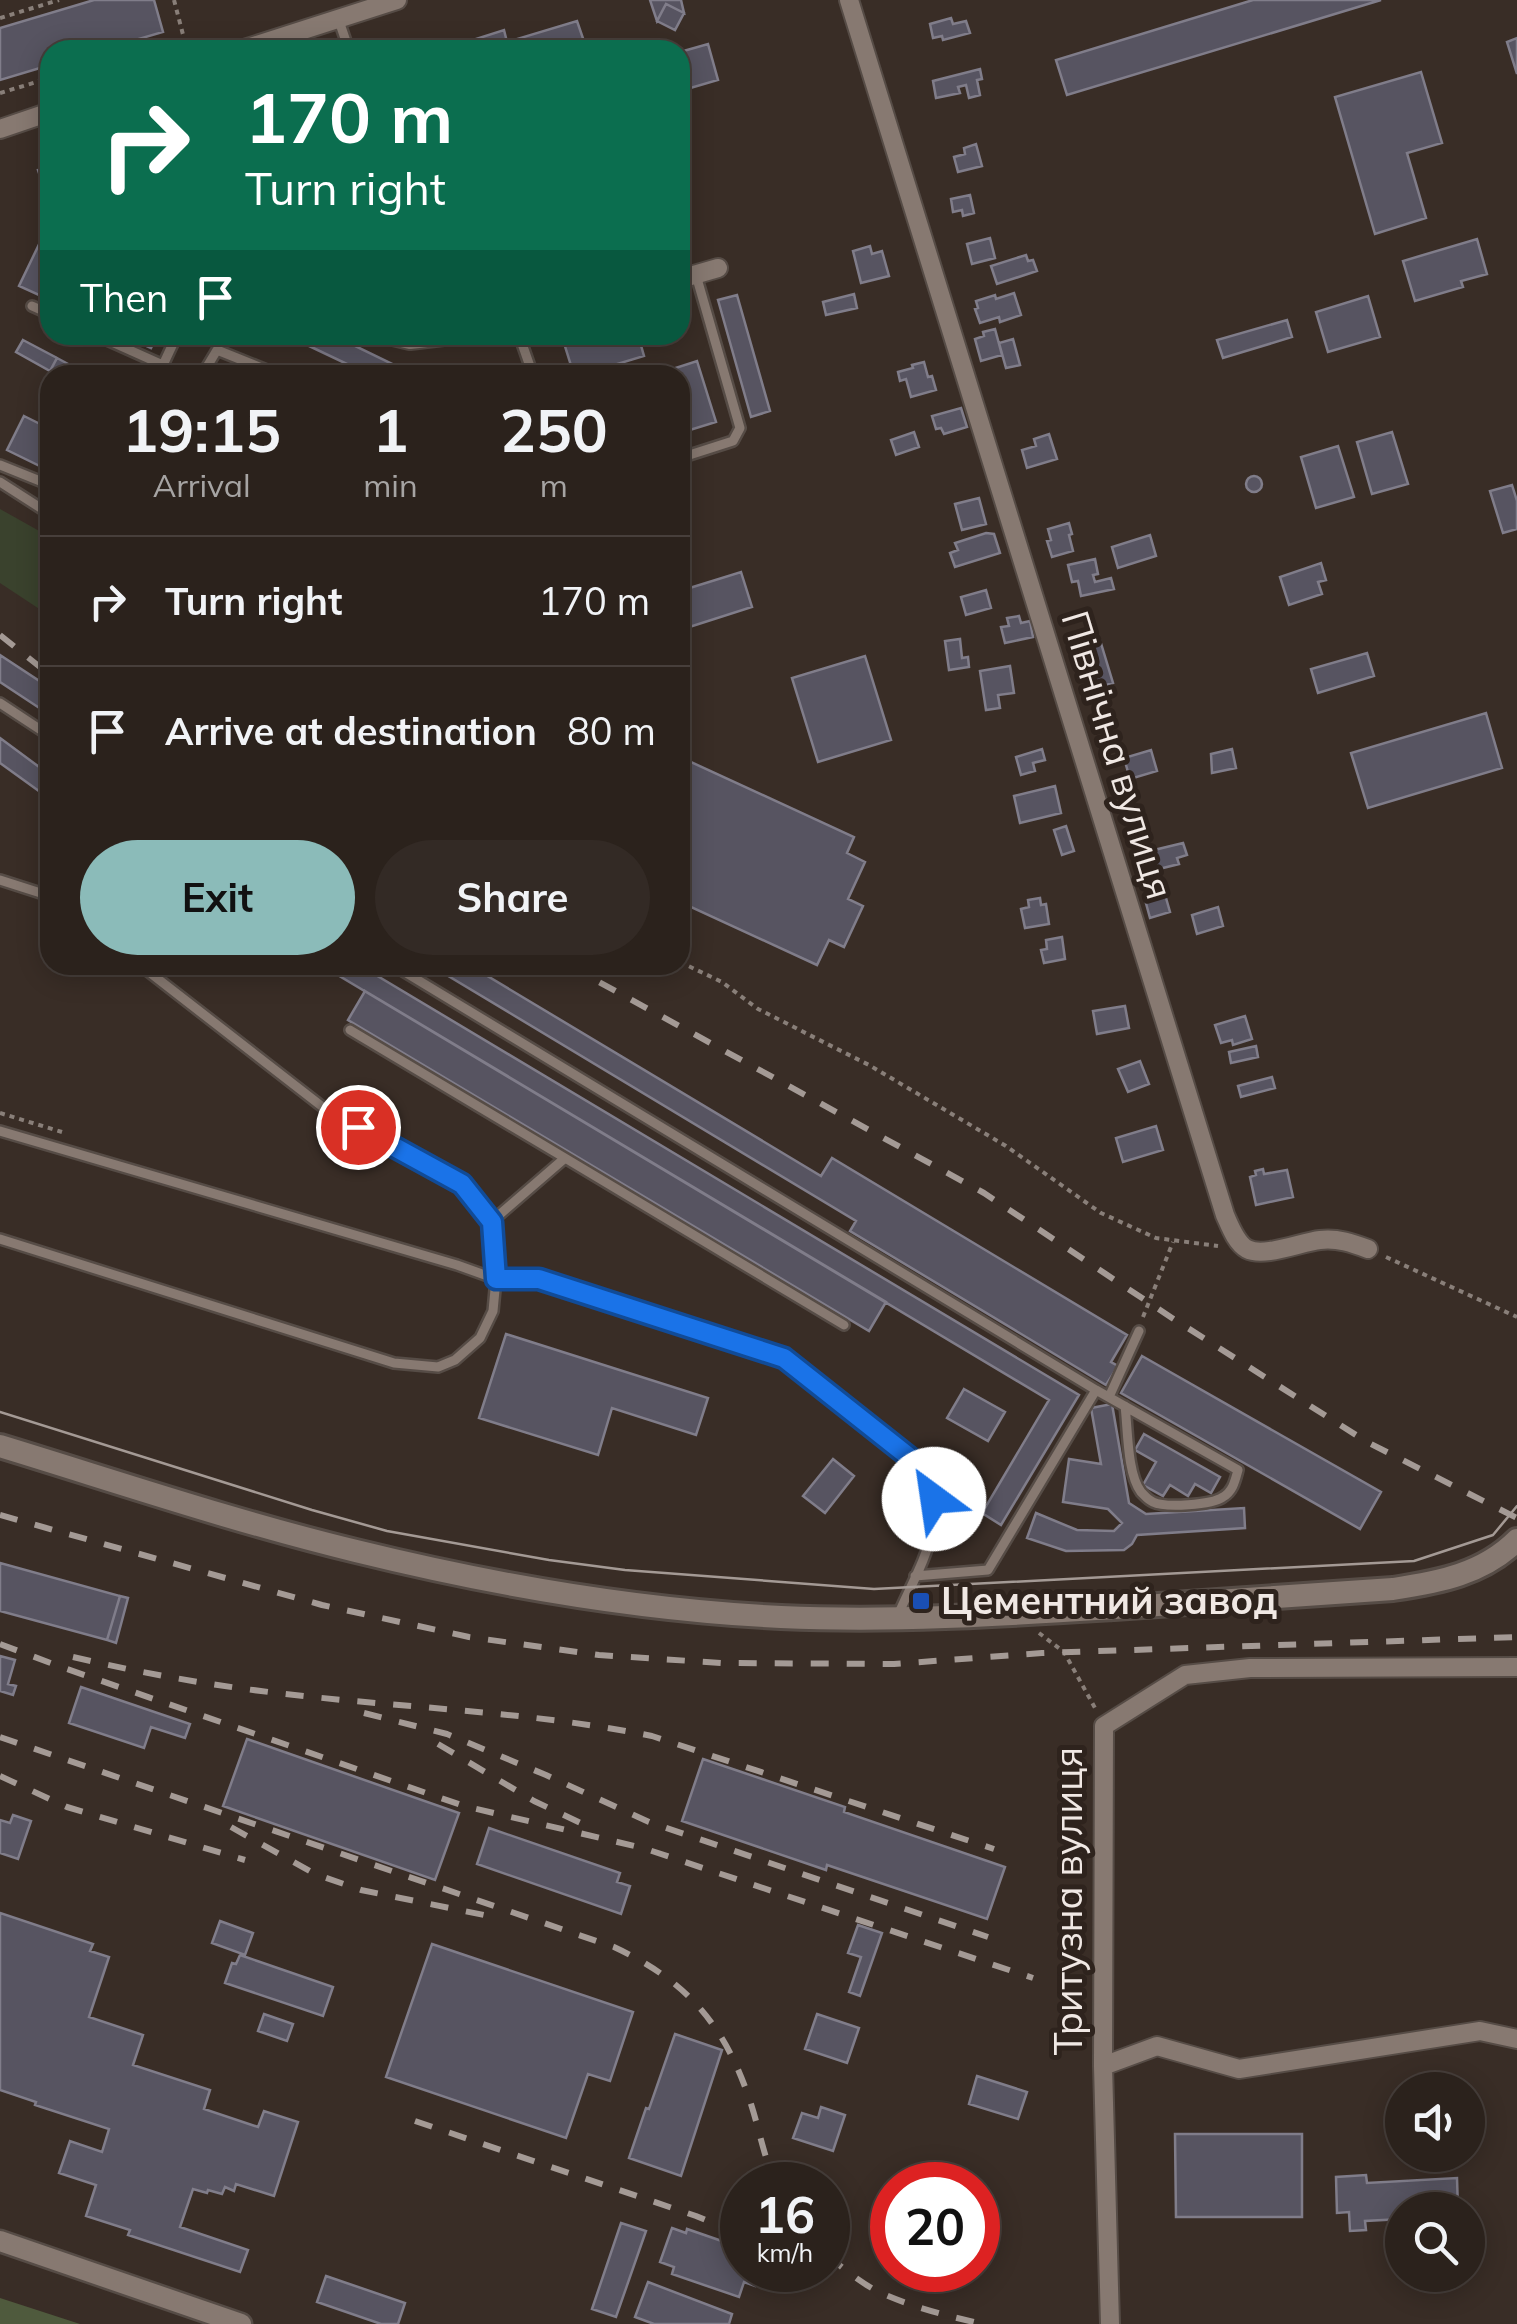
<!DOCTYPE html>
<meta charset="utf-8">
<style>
:root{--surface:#2b221c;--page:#332a25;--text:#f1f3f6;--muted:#a6a4a3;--line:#473f3b;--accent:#8bbbb9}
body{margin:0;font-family:Mulish,sans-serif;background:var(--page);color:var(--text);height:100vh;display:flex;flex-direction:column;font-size:38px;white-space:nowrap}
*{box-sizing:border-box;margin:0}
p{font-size:32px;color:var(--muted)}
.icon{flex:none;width:55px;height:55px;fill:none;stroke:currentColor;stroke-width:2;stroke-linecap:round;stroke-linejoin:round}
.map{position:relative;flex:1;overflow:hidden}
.side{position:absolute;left:40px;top:365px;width:650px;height:610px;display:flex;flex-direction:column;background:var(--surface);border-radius:30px;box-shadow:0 5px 25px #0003,0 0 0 2px var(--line)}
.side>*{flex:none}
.guide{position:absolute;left:40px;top:40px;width:650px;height:305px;border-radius:30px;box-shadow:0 5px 25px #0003,0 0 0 2px var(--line);background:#0b6e4f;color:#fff;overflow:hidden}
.buttons{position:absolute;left:1385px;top:2072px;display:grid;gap:20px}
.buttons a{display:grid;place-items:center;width:100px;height:100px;border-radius:50%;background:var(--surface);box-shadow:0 5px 25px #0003,0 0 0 2px var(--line);font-size:50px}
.speed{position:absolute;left:720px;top:2162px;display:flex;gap:20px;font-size:50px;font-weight:700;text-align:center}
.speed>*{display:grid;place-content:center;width:130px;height:130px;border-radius:50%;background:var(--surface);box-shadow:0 5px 25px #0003,0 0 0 2px var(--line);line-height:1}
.speed small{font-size:25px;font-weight:400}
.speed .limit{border:15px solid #d22;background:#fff;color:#111}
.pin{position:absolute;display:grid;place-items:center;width:85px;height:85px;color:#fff;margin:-42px;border:5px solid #fff;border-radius:50%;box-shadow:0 2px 10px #0007}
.me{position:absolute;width:110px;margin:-55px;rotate:329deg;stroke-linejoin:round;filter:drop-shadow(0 0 8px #0008)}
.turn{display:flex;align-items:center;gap:35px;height:210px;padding:0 40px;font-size:45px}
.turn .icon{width:130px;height:130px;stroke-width:2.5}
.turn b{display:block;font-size:70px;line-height:85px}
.then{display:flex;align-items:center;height:95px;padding:0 40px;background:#0003;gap:20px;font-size:38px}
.eta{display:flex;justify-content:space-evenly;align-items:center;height:170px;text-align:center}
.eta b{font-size:60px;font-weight:700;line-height:70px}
.action{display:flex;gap:20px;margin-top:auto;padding:20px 40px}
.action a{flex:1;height:115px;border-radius:60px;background:var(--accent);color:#111;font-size:40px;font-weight:700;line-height:115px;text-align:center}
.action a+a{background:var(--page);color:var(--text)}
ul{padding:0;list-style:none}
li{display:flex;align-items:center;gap:30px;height:130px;padding:0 40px;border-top:2px solid var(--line)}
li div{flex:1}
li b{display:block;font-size:38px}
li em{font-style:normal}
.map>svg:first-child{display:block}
.green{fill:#3a422d}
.forest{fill:#4f5a3d}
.building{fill:#575461;stroke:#807d8a;stroke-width:2.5}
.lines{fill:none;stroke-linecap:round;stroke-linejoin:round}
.service-casing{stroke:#564c46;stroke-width:14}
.minor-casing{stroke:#564c46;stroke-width:22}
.tertiary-casing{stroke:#564c46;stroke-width:25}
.secondary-casing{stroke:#564c46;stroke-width:28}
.path{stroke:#897f79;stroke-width:4;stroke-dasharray:5 5;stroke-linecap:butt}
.service{stroke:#877971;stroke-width:9}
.minor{stroke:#877971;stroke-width:18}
.tertiary{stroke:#877971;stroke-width:20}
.secondary{stroke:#877971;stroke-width:22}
.tram{stroke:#a49a95;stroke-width:2.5}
.rail{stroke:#a49a95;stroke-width:6;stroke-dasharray:18 18;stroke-linecap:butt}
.route-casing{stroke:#114b97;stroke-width:25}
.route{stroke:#1a73e8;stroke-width:18}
.transit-dot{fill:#1a4fb4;stroke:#2e231d;stroke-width:4}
.labels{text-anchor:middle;stroke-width:10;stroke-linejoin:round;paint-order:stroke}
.street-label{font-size:38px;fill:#f0e8e4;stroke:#2e231d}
.poi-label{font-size:38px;font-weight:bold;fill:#f0e8e4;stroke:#2e231d;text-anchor:start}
</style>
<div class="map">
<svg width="1517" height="2324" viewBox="0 0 1517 2324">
<rect width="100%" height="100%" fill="#392d26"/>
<path class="green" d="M0,509L50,537V616L0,583Z"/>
<path class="forest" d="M0,2298L80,2324H0Z"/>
<path class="building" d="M94,0H154L163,32L101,50H50V65L0,80V28Z
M650,0H681L684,13L666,4L657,21Z
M1253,0H1381L1067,95L1056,60Z
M666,4L684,13L675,30L657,21Z
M951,18L953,24L966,21L970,33L943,40L942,36L933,38L930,24Z
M577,21L587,50H456L454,46L504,30L507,42Z
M1517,38V74L1507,42Z
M708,44L718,80L680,91V52Z
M980,69L982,79L977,80L980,95L969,98L966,85L958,87L960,93L936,98L933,81Z
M1421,72L1442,143L1407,153L1426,218L1375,234L1335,97Z
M976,144L982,166L958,172L954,157L965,154L964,148Z
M50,166V189L45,191L38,170Z
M970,195L974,213L963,216L962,210L953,212L951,199Z
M43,236L50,239V300L19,286Z
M990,238L995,258L972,264L967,244Z
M1477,239L1487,274L1461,281L1463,287L1415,301L1403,261Z
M870,246L872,254L882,251L889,276L861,283L853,251Z
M1026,255L1028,261L1033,260L1037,271L997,284L991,266Z
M1014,293L1021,315L1000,322L999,317L980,323L975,309L978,308L976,301L995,295L996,299Z
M854,294L857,308L826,315L823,302Z
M737,295L770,411L751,417L718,300Z
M1368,296L1380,337L1328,352L1316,312Z
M1287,320L1292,337L1223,358L1217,340Z
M995,329L1002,355L981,361L975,339L984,336L983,332Z
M123,335H157L151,348Z
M286,335H346L358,341L355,346L411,373L410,375H370Z
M593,335H638L644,356L581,375H574L564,343Z
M1013,339L1020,365L1006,368L999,343Z
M23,340L57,358L50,371L16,352Z
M57,358L83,372L82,375H58L50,371Z
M697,361L716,422L680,433V375H654Z
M924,362L928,377L932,376L936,390L911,397L906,379L900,381L898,372L913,368L912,365Z
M961,408L967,427L944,434L941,428L936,429L932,416Z
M24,416L50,429V471L7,450Z
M914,432L919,447L896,455L891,440Z
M1392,432L1408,484L1372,494L1357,442Z
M1049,434L1057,459L1027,468L1022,450L1036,446L1034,439Z
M1338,446L1354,497L1316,508L1301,457Z
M1246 484a8 8 0 1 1 16 0a8 8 0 1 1-16 0Z
M1512,485L1517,501V529L1503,533L1490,491Z
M979,498L986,524L962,530L955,504Z
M1069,523L1072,534L1069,535L1073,551L1052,557L1047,541L1051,540L1048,529Z
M986,533L994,534L1000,553L955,567L950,553L958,550L955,543Z
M1150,535L1156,556L1118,568L1112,547Z
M1095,559L1098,574L1093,575L1095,582L1111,578L1114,589L1081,596L1078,581L1072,582L1068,565Z
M1321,563L1326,580L1318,582L1322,594L1289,605L1280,577Z
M741,572L752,607L680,630V591Z
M986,590L991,608L966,615L961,597Z
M1019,616L1021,623L1030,621L1033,637L1005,643L1001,627L1009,626L1007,618Z
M960,639L962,658L968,657L969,667L949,670L945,641Z
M1100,640L1113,683L1096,688L1083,646Z
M1367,653L1374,676L1318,693L1311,669Z
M0,655L50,688V715L0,682Z
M865,656L891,740L818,762L792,678Z
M1010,666L1014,693L998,695L1000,708L986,710L980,671Z
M1486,713L1502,768L1368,808L1351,753Z
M0,738L50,775V799L0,763Z
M1042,749L1045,760L1033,763L1035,771L1021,775L1016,757Z
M1232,749L1236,768L1212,773L1211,754Z
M1151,750L1157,771L1130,779L1124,758Z
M680,757L854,837L847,853L865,862L848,899L863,906L844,947L829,940L817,965L680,902Z
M1055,786L1061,813L1020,823L1014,796Z
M1066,826L1074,851L1062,855L1054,830Z
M1183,843L1187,855L1177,858L1179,864L1155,870L1150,851Z
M1164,891L1170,912L1150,918L1144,896Z
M1040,898L1041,905L1046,904L1049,924L1025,928L1021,909L1029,907L1028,900Z
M1218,907L1223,926L1197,934L1192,915Z
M1062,937L1065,959L1044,963L1041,950L1047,949L1046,940Z
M321,965H359L1079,1395L1001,1525L982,1513L1049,1400Z
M430,965H469L821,1176L832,1158L1127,1335L1111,1362L1118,1366L1106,1385L850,1231L856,1221Z
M365,991L886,1302L869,1331L348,1020Z
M1125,1006L1129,1028L1097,1034L1093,1011Z
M1245,1016L1252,1039L1233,1045L1232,1040L1221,1043L1215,1025Z
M1256,1046L1258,1057L1231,1063L1229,1052Z
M1140,1061L1149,1084L1128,1092L1118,1069Z
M1272,1077L1275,1088L1241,1097L1238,1086Z
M1156,1126L1163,1150L1123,1162L1116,1138Z
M1263,1169L1264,1174L1287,1170L1293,1197L1256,1205L1250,1177L1256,1175L1255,1171Z
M506,1334L708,1398L696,1435L612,1408L598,1455L479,1418Z
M1142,1356L1381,1492L1360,1529L1121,1393Z
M964,1389L1005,1412L988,1441L947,1418Z
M1112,1404L1129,1503L1146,1514L1244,1508L1245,1528L1137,1535L1132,1544L1124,1550L1066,1551L1027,1538L1036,1513L1077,1530L1114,1531L1122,1523L1108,1509L1063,1502L1069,1459L1101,1464L1091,1408Z
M1144,1434L1220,1477L1211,1493L1195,1484L1188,1496L1170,1485L1163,1496L1143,1485L1156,1462L1135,1450Z
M833,1459L854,1476L825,1513L803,1496Z
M0,1563L120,1596L107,1640L0,1611Z
M120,1596L128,1598L116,1643L107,1640Z
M0,1656L15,1660L8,1684L16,1686L13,1695L0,1691Z
M81,1687L190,1724L185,1738L151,1727L144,1748L69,1723Z
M247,1739L459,1813L435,1880L223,1806Z
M703,1759L845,1807L844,1812L1005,1867L987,1919L827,1865L826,1870L682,1821Z
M13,1815L31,1821L18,1859L0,1853V1820L10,1823Z
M489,1828L620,1873L617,1882L630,1886L621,1914L477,1864Z
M0,1913L93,1944L90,1951L109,1957L89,2017L143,2035L133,2065L210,2090L204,2109L258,2127L264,2111L298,2122L274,2196L236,2184L234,2191L225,2187L222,2194L208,2190L207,2193L193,2189L180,2227L248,2250L240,2272L128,2235L130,2230L86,2216L96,2185L59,2173L70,2141L102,2152L109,2129L35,2105L36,2102L0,2090Z
M220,1921L253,1933L245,1955L212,1943Z
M858,1925L882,1933L860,1996L849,1992L861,1957L848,1953Z
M432,1944L633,2012L610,2081L588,2074L566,2138L386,2077Z
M240,1955L333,1987L323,2016L225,1983L232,1963L236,1964Z
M264,2014L293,2024L287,2041L258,2031Z
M817,2014L859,2028L847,2063L805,2049Z
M675,2034L722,2050L681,2176L629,2158L646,2108L649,2109Z
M977,2076L1027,2092L1018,2119L969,2104Z
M821,2107L845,2115L833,2151L793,2138L802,2113L818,2118Z
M1175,2134H1302V2217H1176Z
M1366,2175L1367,2183L1457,2178L1458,2210H1402V2219L1365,2221L1366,2230L1350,2231L1349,2212L1337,2213L1336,2177Z
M621,2223L646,2231L616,2317L592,2309Z
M672,2228L686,2233L687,2229L742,2248V2270H761L755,2286L744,2282L739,2297L672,2274L674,2267L660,2262Z
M326,2276L405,2303L398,2324H381L317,2302Z
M648,2282L732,2314L729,2324H654L635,2317Z"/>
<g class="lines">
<defs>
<path id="service" d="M338,18L349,50
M294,33L300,50
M32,306L50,314
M96,335L163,365L177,335
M519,335L533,375
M202,375L217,350L279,375
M680,458L733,441L740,428L696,275
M0,465L50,485
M0,482L50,514
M0,703L50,736
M0,880L50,896
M393,965L1096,1390
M350,1030L565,1158
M0,1131L457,1265L496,1279H539L784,1358L923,1468C950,1524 920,1564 898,1615
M491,1222L565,1158L844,1325
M0,1239L394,1363L438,1367L455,1360L480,1338L493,1311L496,1279L491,1222L461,1184L324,1108L140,965
M1109,1397L1139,1331
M915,1576L988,1570L1096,1390L1238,1470C1235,1481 1233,1491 1223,1497C1212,1505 1165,1508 1153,1502C1148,1500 1145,1496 1141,1492C1127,1473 1128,1430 1125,1406"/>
<path id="minor" d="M849,0L1225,1215C1230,1226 1236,1243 1247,1249C1264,1258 1301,1242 1320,1240C1338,1238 1352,1243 1368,1249
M241,50L397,0
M0,129L50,112
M680,279L718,268
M389,335L410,340L452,335
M1103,2066L1157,2046L1239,2069L1480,2031L1517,2039
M1110,2324L1103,2066L1104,1726L1185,1675L1250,1668L1517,1667"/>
<path id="tertiary" d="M0,2241L241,2324"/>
<path id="secondary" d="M0,1446C118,1482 236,1522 356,1551C494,1585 639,1610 781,1617C893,1622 1002,1615 1114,1608C1207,1601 1300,1595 1393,1589C1439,1582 1483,1574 1517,1540"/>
</defs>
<use href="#service" class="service-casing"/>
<use href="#minor" class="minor-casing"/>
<use href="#tertiary" class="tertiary-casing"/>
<use href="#secondary" class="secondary-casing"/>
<path class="path" d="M174,0L187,50
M0,18L59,0
M0,93L50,78
M680,962L722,982L758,1009L869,1065L1006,1146L1101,1213L1156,1238L1218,1246
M0,1113L62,1132
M1386,1257L1517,1317
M1143,1317L1173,1242
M1039,1633L1064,1652L1095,1708"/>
<use href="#service" class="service"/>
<use href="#minor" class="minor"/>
<use href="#tertiary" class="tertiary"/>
<use href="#secondary" class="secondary"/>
<path class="tram" d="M0,1412L312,1510L387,1531L549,1560L625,1570L874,1589L1414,1561L1493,1535L1517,1506"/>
<path class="rail" d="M0,635L50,675
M568,965L984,1193L1172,1318L1367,1442L1517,1518
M0,1515L322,1605L469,1637L599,1655L721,1663L894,1664L1042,1653L1517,1637
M0,1644L64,1668L464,1806L643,1848L1033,1978
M73,1657C141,1673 209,1685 277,1693C402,1708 528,1711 652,1736L994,1849
M364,1713L447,1734L546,1775L649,1822L988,1937
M0,1737L614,1947C689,1982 726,2027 751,2104C760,2132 764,2159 777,2185
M438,1744L534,1801L587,1826
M0,1776L67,1807L245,1860
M231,1827L315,1874L361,1890L484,1915
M415,2121L696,2216L742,2235
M828,2256C844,2269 862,2284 881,2293C912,2307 948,2316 982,2324"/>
</g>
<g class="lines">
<defs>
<path id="route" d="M358,1127L462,1184L492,1222L496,1279H539L784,1358L923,1468L934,1499"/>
</defs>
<use href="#route" class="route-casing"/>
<use href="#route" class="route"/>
</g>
<rect class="transit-dot" x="911" y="1591" width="20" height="20" rx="5"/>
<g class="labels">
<g class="street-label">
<text transform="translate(1117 755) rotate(73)" y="13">Північна вулиця</text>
<text transform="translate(1069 1901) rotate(-90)" y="13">Тритузна вулиця</text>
</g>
<g class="poi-label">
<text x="941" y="1614">Цементний завод</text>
</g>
</g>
</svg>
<div class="buttons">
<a><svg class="icon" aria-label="sound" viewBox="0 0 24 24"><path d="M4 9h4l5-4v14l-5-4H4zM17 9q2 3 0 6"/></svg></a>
<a><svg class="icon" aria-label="search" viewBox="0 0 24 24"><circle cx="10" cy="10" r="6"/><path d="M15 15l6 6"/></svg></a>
</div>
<div class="speed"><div>16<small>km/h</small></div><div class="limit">20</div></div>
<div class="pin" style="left:358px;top:1127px;background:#d93025"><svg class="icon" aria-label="arrive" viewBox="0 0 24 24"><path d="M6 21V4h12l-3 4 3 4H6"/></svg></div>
<svg class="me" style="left:934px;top:1499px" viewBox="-20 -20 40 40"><circle r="19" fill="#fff"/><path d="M0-13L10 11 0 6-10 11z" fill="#1a73e8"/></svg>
<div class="guide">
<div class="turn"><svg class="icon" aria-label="right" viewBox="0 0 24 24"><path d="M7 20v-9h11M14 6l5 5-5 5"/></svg><div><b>170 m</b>Turn right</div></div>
<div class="then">Then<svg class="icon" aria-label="arrive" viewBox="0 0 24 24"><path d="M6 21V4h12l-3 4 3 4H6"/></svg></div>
</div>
<section class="side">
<div class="eta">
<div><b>19:15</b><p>Arrival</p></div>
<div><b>1</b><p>min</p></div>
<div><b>250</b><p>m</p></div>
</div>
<ul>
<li><svg class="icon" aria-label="right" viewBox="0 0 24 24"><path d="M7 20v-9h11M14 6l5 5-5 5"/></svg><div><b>Turn right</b></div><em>170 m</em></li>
<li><svg class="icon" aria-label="arrive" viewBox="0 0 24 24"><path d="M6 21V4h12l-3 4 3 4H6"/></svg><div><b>Arrive at destination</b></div><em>80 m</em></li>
</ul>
<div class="action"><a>Exit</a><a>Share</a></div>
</section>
</div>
